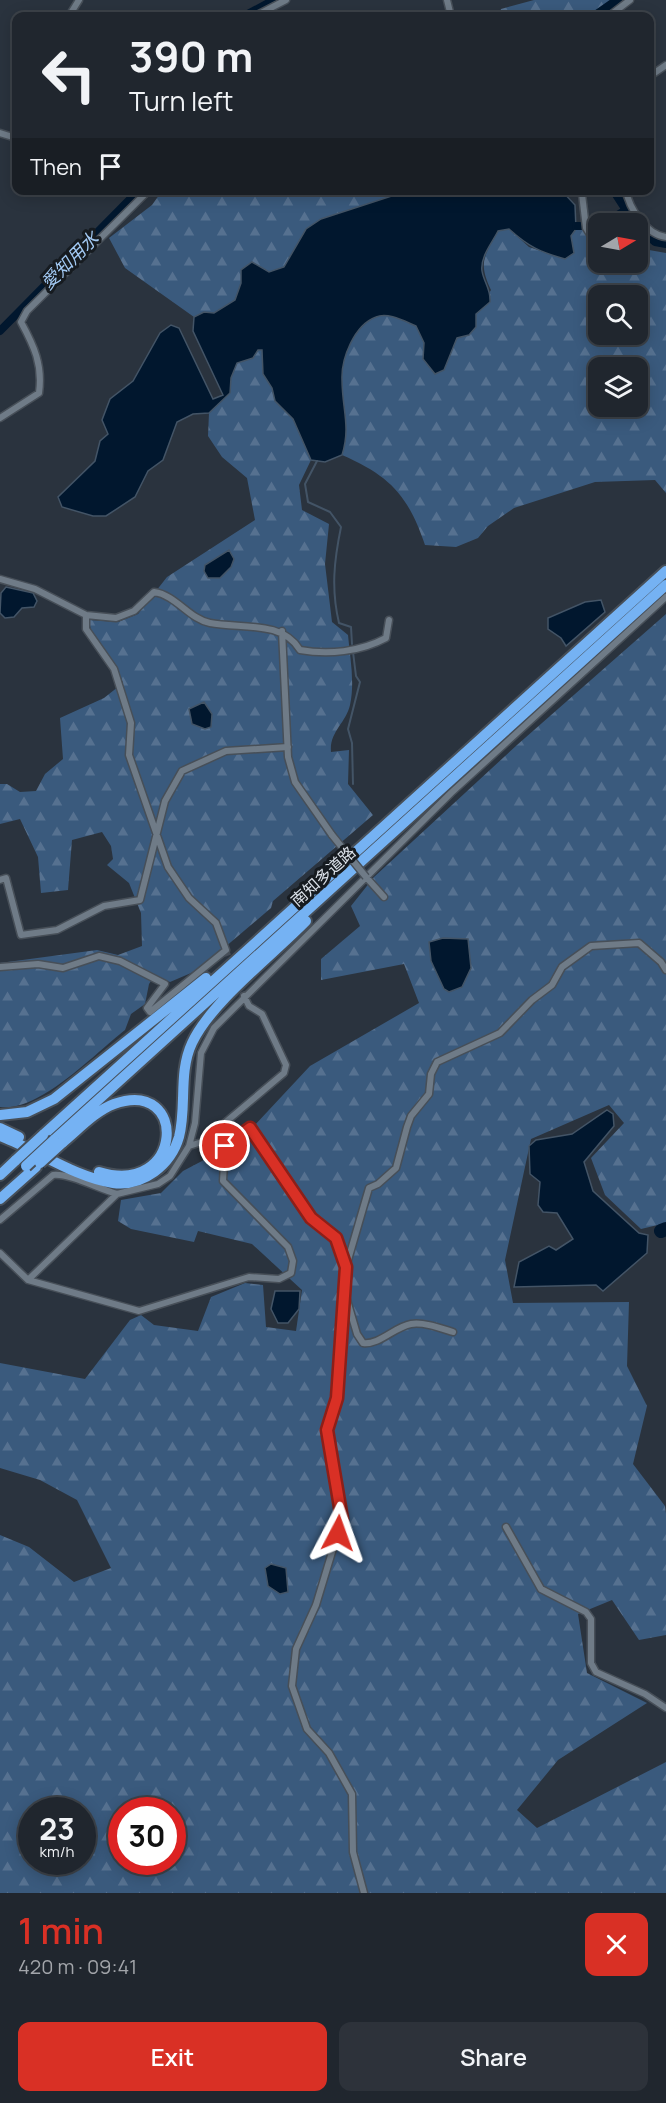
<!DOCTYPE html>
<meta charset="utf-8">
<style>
:root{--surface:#20262e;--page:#2d323a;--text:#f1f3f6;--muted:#a2a5aa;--line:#3d434a;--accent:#d93025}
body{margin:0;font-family:Manrope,"Noto Sans JP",sans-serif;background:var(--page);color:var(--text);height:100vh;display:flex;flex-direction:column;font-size:22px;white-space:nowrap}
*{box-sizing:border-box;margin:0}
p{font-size:20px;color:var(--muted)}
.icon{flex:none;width:33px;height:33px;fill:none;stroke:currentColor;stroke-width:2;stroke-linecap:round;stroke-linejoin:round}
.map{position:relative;height:1893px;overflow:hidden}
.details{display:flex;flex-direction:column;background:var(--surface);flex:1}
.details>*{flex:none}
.top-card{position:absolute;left:12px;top:12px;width:642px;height:183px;border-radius:12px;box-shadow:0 3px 15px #0003,0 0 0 2px var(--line);background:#20262e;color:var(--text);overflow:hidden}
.needle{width:39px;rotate:80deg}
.controls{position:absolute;left:588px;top:213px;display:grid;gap:12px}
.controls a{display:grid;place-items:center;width:60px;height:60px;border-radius:12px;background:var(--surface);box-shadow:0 3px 15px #0003,0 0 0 2px var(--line);font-size:30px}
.speed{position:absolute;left:18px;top:1797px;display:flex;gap:12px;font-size:30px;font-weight:700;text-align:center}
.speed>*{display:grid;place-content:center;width:78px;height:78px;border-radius:50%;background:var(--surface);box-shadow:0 3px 15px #0003,0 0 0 2px var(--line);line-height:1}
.speed small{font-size:15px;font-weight:400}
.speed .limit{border:9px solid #d22;background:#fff;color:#111}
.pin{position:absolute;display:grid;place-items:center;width:51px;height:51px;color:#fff;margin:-26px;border:3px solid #fff;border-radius:50%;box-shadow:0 2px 6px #0007}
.me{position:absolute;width:66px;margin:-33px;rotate:4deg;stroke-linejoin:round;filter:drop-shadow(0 0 4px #0008)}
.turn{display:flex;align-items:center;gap:21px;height:126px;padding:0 18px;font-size:27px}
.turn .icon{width:78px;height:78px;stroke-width:2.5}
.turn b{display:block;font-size:42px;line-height:51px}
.then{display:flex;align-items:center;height:57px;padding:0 18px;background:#0003;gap:12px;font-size:22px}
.round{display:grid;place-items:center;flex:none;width:63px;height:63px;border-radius:12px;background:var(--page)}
.summary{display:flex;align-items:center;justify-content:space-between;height:102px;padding:0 18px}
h1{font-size:36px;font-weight:600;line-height:45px;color:var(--accent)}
.primary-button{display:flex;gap:12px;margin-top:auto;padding:12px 18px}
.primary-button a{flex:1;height:69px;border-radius:12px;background:var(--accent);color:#fff;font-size:24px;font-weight:600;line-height:69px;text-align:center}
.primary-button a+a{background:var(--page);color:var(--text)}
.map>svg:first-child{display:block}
.forest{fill:url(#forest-firs);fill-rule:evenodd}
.water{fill:#01172e;stroke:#435466;stroke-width:1.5}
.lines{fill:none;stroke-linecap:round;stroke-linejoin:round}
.stream{stroke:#435466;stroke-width:2}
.canal{stroke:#01172e;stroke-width:8}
.river{stroke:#01172e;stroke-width:14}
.street-tunnel{stroke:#454d58;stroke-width:6;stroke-dasharray:6 3;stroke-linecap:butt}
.street-casing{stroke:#474f58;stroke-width:9}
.highway-casing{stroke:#474f58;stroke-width:14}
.street{stroke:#6f7b87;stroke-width:6}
.highway{stroke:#75b2f3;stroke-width:10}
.street-bridge-casing{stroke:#474f58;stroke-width:9;stroke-linecap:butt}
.highway-bridge-casing{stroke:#474f58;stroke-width:14;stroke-linecap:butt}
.street-bridge{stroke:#6f7b87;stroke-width:6}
.highway-bridge{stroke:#75b2f3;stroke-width:10}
.route-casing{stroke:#8d1f18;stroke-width:15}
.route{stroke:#d93025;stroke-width:10}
.labels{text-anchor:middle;stroke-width:6;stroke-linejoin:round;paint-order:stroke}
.street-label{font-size:16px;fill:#dce2ea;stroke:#161b20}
.water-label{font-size:18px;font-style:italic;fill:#a3caf4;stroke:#161b20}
</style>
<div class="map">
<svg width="666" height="1893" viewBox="0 0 666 1893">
<defs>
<pattern id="forest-firs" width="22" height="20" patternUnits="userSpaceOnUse" patternTransform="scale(1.5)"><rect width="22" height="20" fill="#3a5a7d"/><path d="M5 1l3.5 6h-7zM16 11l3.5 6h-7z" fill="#567190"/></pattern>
</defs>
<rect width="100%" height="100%" fill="#2a333e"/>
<path class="forest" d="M534,0H615L591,16H499L501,9Z
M162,191H398V194L320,220L306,230L284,267L269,272L252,262L241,270V283L235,300L214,313L204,312L194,317L125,268L109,238L152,205Z
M509,229L529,247L565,259L571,235L576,229L598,231V262H638V240L649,250L666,253V493L655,480L595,482L514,508L488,526L478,538L456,547L425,545C408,495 390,476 342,455C351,427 342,408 342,380C341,359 354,325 376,317C389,312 404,321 416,326L424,343L423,359L457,338L469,335L476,314L491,290C478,262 484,257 498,231ZM598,296H638V334H598ZM598,368H638V406H598Z
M258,350H263V374L272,388L275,401L293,419L311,460L299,485L302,510L329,524L325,564L332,622L348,635C350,658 355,682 350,705C346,723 329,732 331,752L349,750L348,784L373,815L273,901L271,908L198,970L170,982L155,975L149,984L145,1004L131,1014L125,1030C94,1054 40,1112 0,1107V963L97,950L118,955L142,946L141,913L129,883L107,865L113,859L111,846L102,832L72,840L68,890L41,893L38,857L20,819L0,824V784H7L20,792L36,791L45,774L63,759L60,718L104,698L123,683C116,660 91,644 89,620L118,622L138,614L167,577L255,520L247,478L222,457L208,436L209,413L230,393L231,378L237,363L253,358Z
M666,614V1223L641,1229L605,1195L591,1158L624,1123L609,1105L531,1139L505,1260L513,1303L629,1302L627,1366L647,1406L633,1464L665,1506L666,1514V1635L639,1640L612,1600L578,1614L587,1673L647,1703L558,1760L517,1810L537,1828L666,1762V1893H0V1535L29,1547L74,1582L111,1568L77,1500L40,1480L0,1468V1363L85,1379L130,1320L141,1315L154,1325L198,1331L211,1297L245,1283L263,1285L266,1327L296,1331L302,1290L252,1244L198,1231L194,1242L131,1229L118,1221L121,1200L161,1193L183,1171L240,1141L310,1066L419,1003L404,964L321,980V959L360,926L351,906L374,877L517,745ZM32,1810H82V1862H32ZM122,1810H172V1862H122Z"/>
<path class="water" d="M398,191H562L575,205L576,229L571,236L574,253L565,259C540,252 529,247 509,229L498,231C492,243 480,257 482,271C484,283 491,289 490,302L476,314V327L469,335L457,338L444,370L435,374L423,359L424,343L416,326C404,321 388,312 376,317C354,325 341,359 342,380C342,408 351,427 342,455L325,462L311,460L293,419L275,401L272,388L263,374L262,350H258L253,358L237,363L231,378L230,393L209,413L193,414L177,422L163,460L148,471L135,497L106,516H93L62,507L58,497L95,461L100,441L108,434L102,420L110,399L133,381L160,333L171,325L179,328L213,399L223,395L193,331L194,317L204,312L214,313L235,300L241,283V270L252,262L269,272L284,267L306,229L321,219L398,194Z
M229,550L234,559L231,567L220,578H208L204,571L205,565Z
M6,587L33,593L37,601L34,607L22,608L14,617L5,618L0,613L1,593Z
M601,600L605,612L566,646L561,638L548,629V618L585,602Z
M204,702L212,714L211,727L205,729L192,724L189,709Z
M443,938L468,939L471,968L462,987L449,992L444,989L431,961L429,942Z
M607,1110L613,1114L614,1126L584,1162L593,1191L639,1233L648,1235L647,1253L603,1291L596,1285L514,1287L519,1262L549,1246L556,1250L573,1239L557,1213L543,1212L538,1205L540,1182L530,1174L529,1146L536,1140L572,1134Z
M275,1291H300L299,1309L288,1323H278L271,1309Z
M271,1564L286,1568L288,1592L280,1594L268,1586L265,1568Z"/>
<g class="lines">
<path class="stream" d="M317,461L305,484L308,502L330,512L341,527C334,561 331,589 339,623L351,627L352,644
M353,652L356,676L360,682L348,729L352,743L353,784"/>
<path class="canal" d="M244,16L274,0
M613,190L635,224
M603,224L626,210
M576,226H581
M638,227L655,242L666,244
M0,331L139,190"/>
<path class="river" d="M599,16L622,0
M661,1231L666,1229"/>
<path class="street-tunnel" d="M226,950L244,996"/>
<defs>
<path id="street" d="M447,0L451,16
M69,16L79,0
M255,16L286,0
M609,16L630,0
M650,76L666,65
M0,133L16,138
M578,190L582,194L586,228L594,241
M626,190C629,209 647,235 666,237
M0,418L39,393C43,365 34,346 21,322L27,311L149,190
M0,579L35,589L86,615L116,618L134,611L154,592C176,595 189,619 210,623C241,629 282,620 300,650C328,655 360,652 386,638L389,620
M282,631L288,757L295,782L332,835
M366,877L384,897
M0,880L6,878L21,935L57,930L104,906L140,900L165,801L182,771L226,751L288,747
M0,967L38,964L63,968L99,956L120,961L165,984L147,1008L150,1012L226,950L216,923L189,898L168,867L129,755L131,723L114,669L86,629V615
M228,1121L239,1136
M189,1146L195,1123L201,1053L214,1028L451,793L666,597
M0,1220L53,1175C69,1173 99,1189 117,1194
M0,1253L28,1280L139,1311L249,1277L279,1279L291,1273L293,1261L288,1247L223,1181L225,1146L251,1128L311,1218L336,1237L346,1267
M28,1280L117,1194L158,1184L170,1176L189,1146L202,1142L284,1073L286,1065L262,1014L249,1006L244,996
M347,1300L357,1334L363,1343C380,1345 394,1327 411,1324C424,1322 440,1328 453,1332
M506,1527L541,1589L586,1612L591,1619V1663L596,1672L645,1694L666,1708
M364,1893L353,1852L352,1794L329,1753L307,1729L292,1686L296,1649L316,1605L342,1519L327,1430L337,1398L346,1267L369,1188L378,1184L396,1168L407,1127L411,1116L429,1094L431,1074L437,1062L500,1033L532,1000L552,985L562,967L591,946L639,943L661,962L666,970"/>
<path id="highway" d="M0,1115L27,1112L54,1099L206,978
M0,1128L19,1137
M43,1135L666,571
M0,1136C37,1150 74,1177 113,1183C143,1187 171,1165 179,1137C187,1106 178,1073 192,1043C211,1002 273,955 306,921
M54,1140L666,585
M62,1143C78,1130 95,1111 114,1104C189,1077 184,1198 99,1172
M0,1175L16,1160
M0,1199L36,1167"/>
</defs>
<use href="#street" class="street-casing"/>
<use href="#highway" class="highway-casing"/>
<use href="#street" class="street"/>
<use href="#highway" class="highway"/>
<defs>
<path id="street-bridge" d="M332,835L366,877"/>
<path id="highway-bridge" d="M16,1160L43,1135
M40,1163L62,1143
M26,1166L54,1140"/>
</defs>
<use href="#street-bridge" class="street-bridge-casing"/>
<use href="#highway-bridge" class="highway-bridge-casing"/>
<use href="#street-bridge" class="street-bridge"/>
<use href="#highway-bridge" class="highway-bridge"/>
</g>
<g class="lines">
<defs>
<path id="route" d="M225,1146L250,1128L311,1218L336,1238L346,1267L337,1398L327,1430L342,1519L338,1533"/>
</defs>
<use href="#route" class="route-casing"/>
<use href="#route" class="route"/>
</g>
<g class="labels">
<g class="street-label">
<text transform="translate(323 876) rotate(-42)" y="6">南知多道路</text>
</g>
<g class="water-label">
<text transform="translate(70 261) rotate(-45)" y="6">愛知用水</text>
</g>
</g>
</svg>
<div class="controls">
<a><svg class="needle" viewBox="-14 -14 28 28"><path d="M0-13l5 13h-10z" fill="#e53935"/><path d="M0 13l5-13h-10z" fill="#a2a5aa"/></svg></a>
<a><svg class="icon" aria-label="search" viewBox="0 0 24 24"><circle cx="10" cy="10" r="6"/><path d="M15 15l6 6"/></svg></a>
<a><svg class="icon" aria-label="layers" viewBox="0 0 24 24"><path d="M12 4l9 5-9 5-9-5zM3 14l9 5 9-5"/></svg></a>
</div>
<div class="speed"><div>23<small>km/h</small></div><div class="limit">30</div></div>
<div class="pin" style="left:225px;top:1146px;background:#d93025"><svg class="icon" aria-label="arrive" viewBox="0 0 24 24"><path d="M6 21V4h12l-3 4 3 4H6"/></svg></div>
<svg class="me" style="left:338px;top:1533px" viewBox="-20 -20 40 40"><path d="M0-17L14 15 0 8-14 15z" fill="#d93025" stroke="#fff" stroke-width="4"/></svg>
<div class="top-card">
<div class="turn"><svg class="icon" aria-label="left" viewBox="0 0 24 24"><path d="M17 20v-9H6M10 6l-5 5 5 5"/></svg><div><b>390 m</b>Turn left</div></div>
<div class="then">Then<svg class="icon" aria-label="arrive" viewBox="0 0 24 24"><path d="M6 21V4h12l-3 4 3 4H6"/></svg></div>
</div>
</div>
<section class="details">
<div class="summary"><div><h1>1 min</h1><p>420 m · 09:41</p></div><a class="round" style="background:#d93025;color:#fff"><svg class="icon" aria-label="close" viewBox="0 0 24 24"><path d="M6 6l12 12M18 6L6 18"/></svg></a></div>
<div class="primary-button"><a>Exit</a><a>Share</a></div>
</section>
